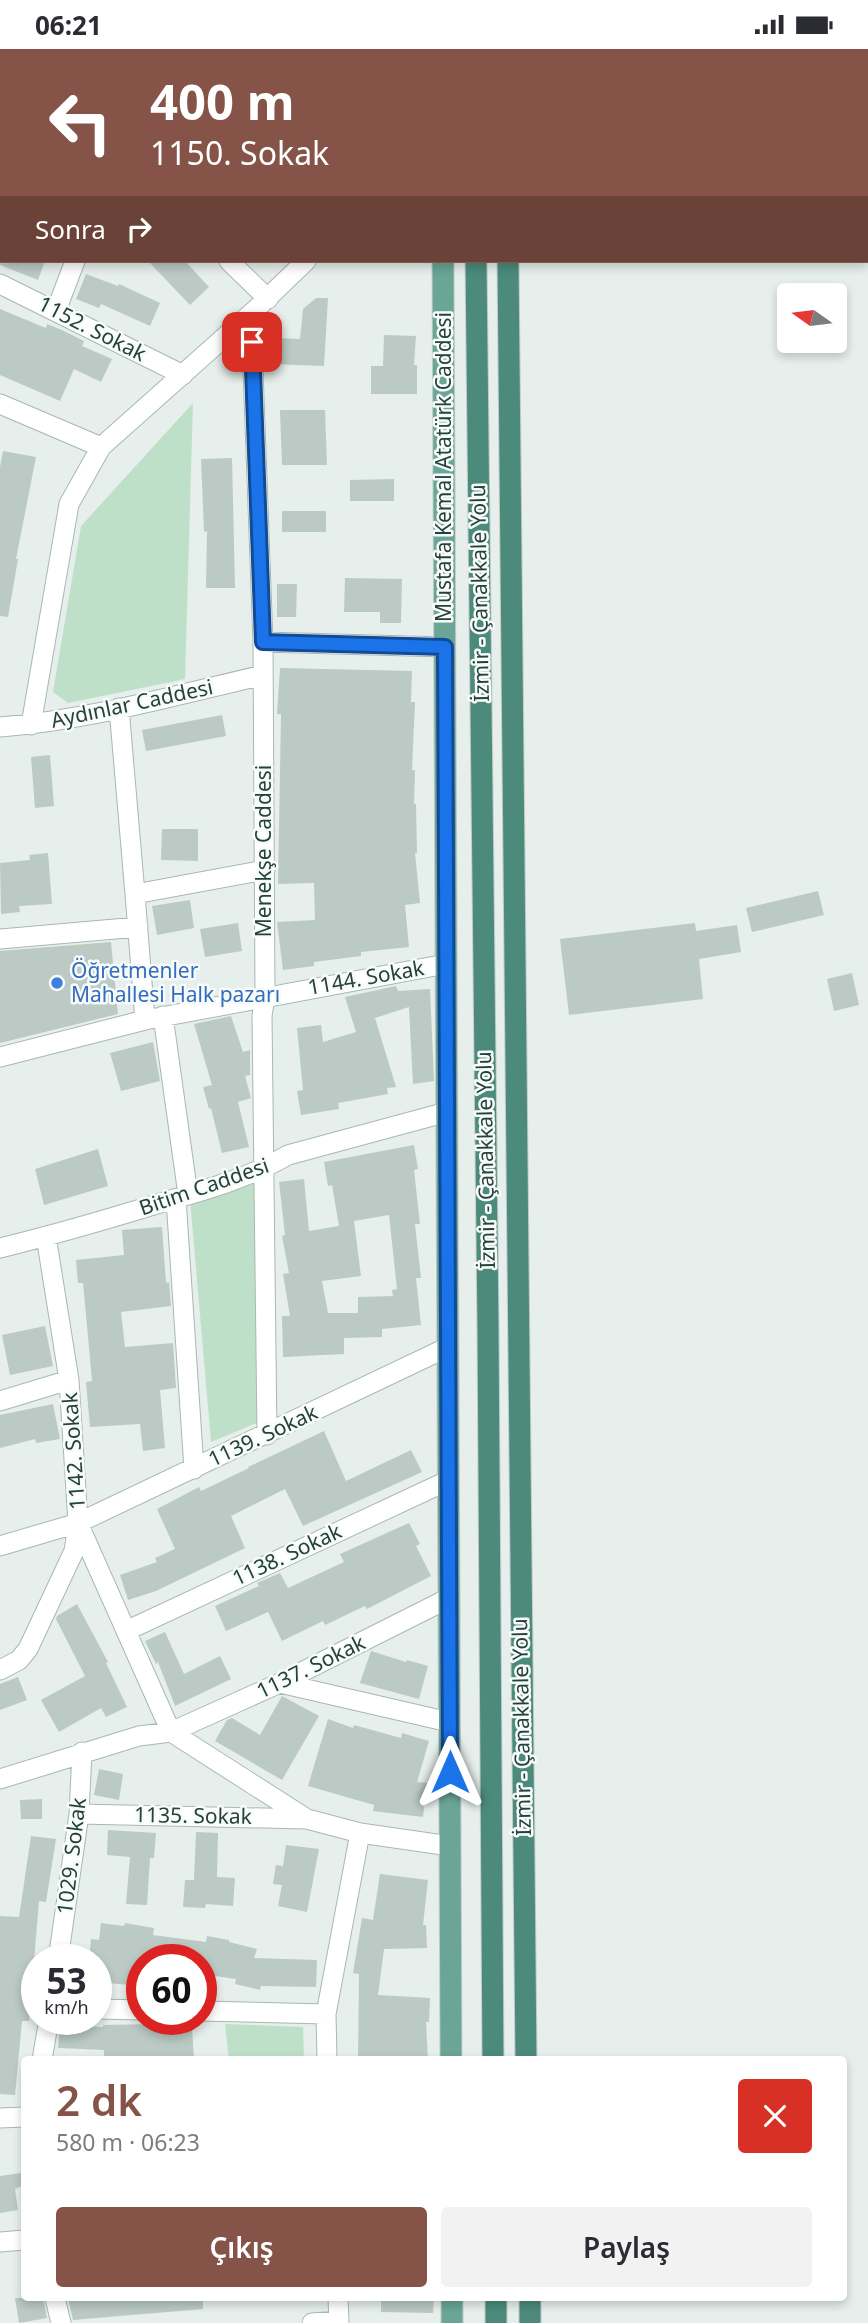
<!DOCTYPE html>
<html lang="tr">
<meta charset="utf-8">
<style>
:root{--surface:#fff;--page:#f2f2f3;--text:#2b2b33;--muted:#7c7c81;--accent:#855347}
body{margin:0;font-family:"Noto Sans",sans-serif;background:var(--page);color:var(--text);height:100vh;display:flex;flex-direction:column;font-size:26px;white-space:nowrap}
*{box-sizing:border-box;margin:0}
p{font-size:23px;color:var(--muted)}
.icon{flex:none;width:38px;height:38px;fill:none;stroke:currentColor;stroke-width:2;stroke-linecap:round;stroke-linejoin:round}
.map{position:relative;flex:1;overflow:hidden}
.side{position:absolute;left:21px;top:2007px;width:826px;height:245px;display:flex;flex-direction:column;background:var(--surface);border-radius:7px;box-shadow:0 4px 10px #0003}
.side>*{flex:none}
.top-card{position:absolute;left:0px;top:0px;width:868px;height:214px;box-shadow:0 4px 10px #0003;background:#855347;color:#fff;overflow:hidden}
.needle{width:46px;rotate:284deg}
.controls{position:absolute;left:777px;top:234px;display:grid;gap:14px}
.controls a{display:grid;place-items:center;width:70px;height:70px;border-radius:7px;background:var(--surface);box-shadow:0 4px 10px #0003;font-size:35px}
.speed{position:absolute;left:21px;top:1895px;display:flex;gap:14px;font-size:35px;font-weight:700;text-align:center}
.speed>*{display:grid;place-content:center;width:91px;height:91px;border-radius:50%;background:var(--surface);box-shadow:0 4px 10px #0003;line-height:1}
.speed small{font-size:18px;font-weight:400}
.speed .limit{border:10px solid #d22;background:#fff;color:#111}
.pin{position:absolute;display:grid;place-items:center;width:60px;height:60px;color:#fff;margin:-30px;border-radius:14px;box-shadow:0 4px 10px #0006}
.me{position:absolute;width:77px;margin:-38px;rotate:0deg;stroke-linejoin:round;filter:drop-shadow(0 0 5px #0008)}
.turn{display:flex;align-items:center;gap:24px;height:147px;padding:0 35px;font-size:32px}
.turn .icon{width:91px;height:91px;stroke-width:2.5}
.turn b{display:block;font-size:49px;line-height:60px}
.then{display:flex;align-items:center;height:66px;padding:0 35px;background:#0003;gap:14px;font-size:26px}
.round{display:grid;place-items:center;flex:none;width:74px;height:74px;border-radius:7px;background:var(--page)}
.headline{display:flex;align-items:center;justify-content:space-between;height:119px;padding:0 35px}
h1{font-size:42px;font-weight:600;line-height:52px;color:var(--accent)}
.primary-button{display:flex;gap:14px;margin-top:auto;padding:14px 35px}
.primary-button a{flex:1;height:80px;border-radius:7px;background:var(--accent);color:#fff;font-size:28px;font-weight:600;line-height:80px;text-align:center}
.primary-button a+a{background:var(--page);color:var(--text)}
.status{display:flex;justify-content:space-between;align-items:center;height:49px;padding:0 35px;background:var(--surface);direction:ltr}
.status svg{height:19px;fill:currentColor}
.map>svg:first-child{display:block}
.green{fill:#bfe0c8}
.building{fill:#bbcac4;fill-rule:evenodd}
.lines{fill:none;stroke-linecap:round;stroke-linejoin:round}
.minor-casing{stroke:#a8b8b2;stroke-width:21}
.secondary-casing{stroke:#a4bbb3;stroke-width:23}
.primary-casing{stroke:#c2cac8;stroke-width:23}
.trunk-casing{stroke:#c2cac8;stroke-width:23}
.minor{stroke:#fff;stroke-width:19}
.secondary{stroke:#fff;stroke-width:21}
.primary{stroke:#6aa596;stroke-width:21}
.trunk{stroke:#4c8a7c;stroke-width:21}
.route-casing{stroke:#114b97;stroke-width:18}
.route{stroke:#1a73e8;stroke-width:12}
.shop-dot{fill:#3f7fe0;stroke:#f7fbf9;stroke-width:2.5}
.labels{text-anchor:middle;stroke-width:5;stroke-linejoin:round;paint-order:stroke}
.street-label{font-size:21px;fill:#24423a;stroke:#f7fbf9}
.shop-label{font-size:21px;fill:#366cbe;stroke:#f7fbf9;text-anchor:start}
</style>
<div class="status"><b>06:21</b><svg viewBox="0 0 49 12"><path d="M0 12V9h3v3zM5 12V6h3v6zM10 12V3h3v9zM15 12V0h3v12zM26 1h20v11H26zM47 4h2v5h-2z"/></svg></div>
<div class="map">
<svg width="868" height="2274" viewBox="0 0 868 2274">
<rect width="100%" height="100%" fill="#e6efeb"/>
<path class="green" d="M193,354L185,630L68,654L53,643L81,477Z
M255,1132L259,1373L211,1393L190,1150Z
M225,1975L303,1978L304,2011H229Z"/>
<path class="building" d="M0,212H45L38,231L0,216Z
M148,212H185L209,238L190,256Z
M86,225L118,237L119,235L160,254L150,277L101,255L99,259L76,250Z
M316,249H328L324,317L271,315L272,289L300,290L303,260Z
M0,260L46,279L47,275L62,281L84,292L82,297L112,310L101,333L74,320L60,352L0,326Z
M384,286L416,287L414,316H417V345H371V317H383Z
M280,361H325L327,416H282Z
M3,402L36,408L16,510H18L8,568L0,567V418Z
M232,409L235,539H206L207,482L204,483L201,410Z
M394,430V452H350V431Z
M282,462H326V483H282Z
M345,529L402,530L401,574H380V563H344Z
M277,535H297L296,568H277Z
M280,619L412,622L411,653H415L412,721H415L414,755H416L417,804H415L420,854L405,856L409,898L361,903V907L314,913V917L283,921L277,873L315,871L314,834L278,835L281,665H277Z
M222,666L226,687L146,702L142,681Z
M50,706L54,757L35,759L31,708Z
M162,780H198V812L161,811Z
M48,804L52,855L19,857L20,863L1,865L0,814L30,811L29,806Z
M818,842L824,866L752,883L746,859Z
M190,851L194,879L157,886L152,857Z
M238,874L242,902L205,908L200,880Z
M695,874L696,882L737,876L741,903L699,910L703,950L569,966L560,890Z
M111,893L118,965L0,994V902Z
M852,924L859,956L834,962L827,930Z
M396,937L398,942L430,940L434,1032L413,1035L409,958L375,969L396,1038L387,1039L388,1045L338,1054L339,1060L301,1066L297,1042L303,1041L297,979L321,976L323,993L356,983L345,948Z
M231,967L243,1003L250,1001V1026L245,1027L251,1049L238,1053L249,1098L222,1104L211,1059L209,1060L203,1038L212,1036L194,975Z
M153,993L160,1032L121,1042L110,1004Z
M414,1096L418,1120L414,1121L420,1175H415L421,1229H416L421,1276L382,1280V1288L344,1289V1305L283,1308L282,1267H290L283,1225L289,1224L282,1187L285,1186L279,1133L304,1130L309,1182L339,1177L332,1136L328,1137L324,1113ZM389,1166L397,1240L392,1241L393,1247L358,1248V1264H328L322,1232L361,1227L354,1172Z
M98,1100L108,1137L44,1156L35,1120Z
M162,1178L166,1234L169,1233L171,1257L121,1263L125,1298L173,1294L176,1339L160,1341L165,1399L143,1402L140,1375L90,1378L86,1333L92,1332L89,1298L83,1234H78L76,1211L124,1206L122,1181Z
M45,1277L53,1317L10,1326L2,1286Z
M53,1355L60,1390L36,1394L35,1390L0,1399V1366Z
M324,1382L346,1432L411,1401L422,1423L303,1477L285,1440L231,1467L245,1499L156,1542L128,1551L120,1526L157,1513L155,1509L175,1500L157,1460L199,1438L201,1442L249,1419L248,1418Z
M409,1474L420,1495L416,1497L431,1527L367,1560L365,1557L325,1576L323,1572L282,1592L268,1563L226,1582L215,1557L259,1537L257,1534L280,1524L288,1539L344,1513L340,1505Z
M77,1555L108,1613L106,1614L127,1658L106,1668L101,1659L59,1683L41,1651L85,1627L56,1570L57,1567Z
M165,1583L184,1625L220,1607L231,1630L175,1657L158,1613L156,1615L145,1592Z
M371,1602L406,1613L407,1611L428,1617L419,1650L360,1634Z
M18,1628L27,1651L0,1661V1635Z
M282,1647L319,1667L282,1731L215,1692L227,1671L232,1669L260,1686Z
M328,1670L353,1679L354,1676L401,1689L402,1684L429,1692L417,1733L427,1734L423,1768L373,1762L374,1756L308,1737Z
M99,1720L123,1725L119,1751L94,1746Z
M42,1750V1770H21L20,1751Z
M108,1781L156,1784L154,1809H150L147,1856L126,1855L130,1808L107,1806Z
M196,1783L218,1784L217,1828L235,1829L233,1857L206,1855L205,1859L183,1858L185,1831H194Z
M31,1787L56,1790L46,1853L39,1852L29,1972H22L15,2046L0,2045V1867L19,1868Z
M286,1796L319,1800L307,1863L278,1857L282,1836L273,1835L276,1816L283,1817Z
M380,1825L428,1831L423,1876H426L427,1899L384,1900L378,1946L430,1949L429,1973H426L428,2011H358L359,1925L353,1924L362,1869L373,1871Z
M101,1874L124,1877L125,1874L154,1879L153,1886L206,1893L207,1887L229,1891V1893L257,1900L254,1909L317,1911L316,1938L261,1937L260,1941L235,1935L236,1930L201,1925L204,1911H142V1937L96,1933V1911H89L91,1890L99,1891Z
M156,1975L157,1980L192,1978L194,2011H104V2001L58,1999L60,1976L103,1978V1976Z
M21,2124L24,2136L15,2140L18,2161L0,2164V2127Z
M15,2249H43L47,2269L19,2274Z
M68,2249H203V2260L73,2271Z
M381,2249H434L433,2264L381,2263Z"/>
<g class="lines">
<defs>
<path id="minor" d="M193,0L196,2
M24,2V0
M337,2L338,0
M0,47H2
M0,87L2,84
M229,212L268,250
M0,235L183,326
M256,260L252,294L263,593L265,947L262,967L267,1386
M56,262L75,212
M0,355L101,398
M263,593L445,598
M119,659L135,845
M31,676L69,455L101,398L256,260L306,212
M0,678C89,671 177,646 263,626
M0,890L138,878
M163,967L188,1146
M145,971L135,845L265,821
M0,1008L145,971L446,915
M176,1150L194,1420
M46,1187L69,1331L78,1474L171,1683L280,1634L449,1549
M0,1199C53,1186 105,1171 157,1155C202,1142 247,1130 288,1106L447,1063
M0,1352L69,1331
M0,1497L78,1474L448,1298
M126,1582L449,1431
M0,1621L19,1611L28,1600L74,1502L78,1475
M280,1634L449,1673
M0,1730L139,1687L171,1683L307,1770L360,1784L450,1797
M79,1765L306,1770
M58,1911L79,1765L82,1703
M96,1960L142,1961
M201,1962L326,1965
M42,2011L49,1970
M327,2011L326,1965L360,1784
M0,2069L24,2068
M0,2193L24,2191
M55,2249L61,2274
M338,2249L339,2274
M312,2274L339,2272"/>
<path id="secondary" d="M428,0L429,2"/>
<path id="primary" d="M455,0V2
M443,212L451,2011
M452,2249V2274"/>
<path id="trunk" d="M474,0V2
M506,0V2
M476,212L488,1279L493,2011
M508,212L526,2011
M496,2249V2274
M530,2249V2274"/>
</defs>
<use href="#minor" class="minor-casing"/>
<use href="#secondary" class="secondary-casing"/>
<use href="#primary" class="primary-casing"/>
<use href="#trunk" class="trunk-casing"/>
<use href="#minor" class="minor"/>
<use href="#secondary" class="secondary"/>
<use href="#primary" class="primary"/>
<use href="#trunk" class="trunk"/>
</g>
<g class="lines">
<defs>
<path id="route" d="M252,293L263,593L445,598L450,1723"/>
</defs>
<use href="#route" class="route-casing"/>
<use href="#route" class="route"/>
</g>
<circle class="shop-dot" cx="57" cy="934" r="7"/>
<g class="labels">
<g class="street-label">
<text transform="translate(92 280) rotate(27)" y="7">1152. Sokak</text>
<text transform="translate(444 418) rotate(-90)" y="7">Mustafa Kemal Atatürk Caddesi</text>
<text transform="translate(480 544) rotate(-91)" y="7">İzmir - Çanakkale Yolu</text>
<text transform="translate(132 655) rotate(-12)" y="7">Aydınlar Caddesi</text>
<text transform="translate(264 802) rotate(-90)" y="7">Menekşe Caddesi</text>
<text transform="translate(366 929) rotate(-10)" y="7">1144. Sokak</text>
<text transform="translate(486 1111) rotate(-91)" y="7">İzmir - Çanakkale Yolu</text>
<text transform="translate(204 1138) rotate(-19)" y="7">Bitim Caddesi</text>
<text transform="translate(263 1387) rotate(-25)" y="7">1139. Sokak</text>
<text transform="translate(74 1402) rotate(-94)" y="7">1142. Sokak</text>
<text transform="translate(287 1506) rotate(-25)" y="7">1138. Sokak</text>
<text transform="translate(311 1618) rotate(-26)" y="7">1137. Sokak</text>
<text transform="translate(522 1678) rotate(-91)" y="7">İzmir - Çanakkale Yolu</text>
<text transform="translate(193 1767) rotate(1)" y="7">1135. Sokak</text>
<text transform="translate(72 1807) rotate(-83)" y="7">1029. Sokak</text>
</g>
<g class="shop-label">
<text x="71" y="929">Öğretmenler<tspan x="71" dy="24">Mahallesi Halk pazarı</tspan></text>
</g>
</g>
</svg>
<div class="controls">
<a><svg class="needle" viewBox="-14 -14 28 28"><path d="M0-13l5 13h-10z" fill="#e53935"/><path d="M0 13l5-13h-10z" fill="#7c7c81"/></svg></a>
</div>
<div class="speed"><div>53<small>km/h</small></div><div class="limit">60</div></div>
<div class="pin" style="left:252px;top:293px;background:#d93025"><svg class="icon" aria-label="arrive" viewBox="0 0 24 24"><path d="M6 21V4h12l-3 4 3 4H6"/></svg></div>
<svg class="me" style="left:450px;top:1723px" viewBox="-20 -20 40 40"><path d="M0-17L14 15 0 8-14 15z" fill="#1a73e8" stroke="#fff" stroke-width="4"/></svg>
<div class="top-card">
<div class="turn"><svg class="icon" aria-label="left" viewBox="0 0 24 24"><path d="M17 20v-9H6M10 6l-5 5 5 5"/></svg><div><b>400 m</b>1150. Sokak</div></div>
<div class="then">Sonra<svg class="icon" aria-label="right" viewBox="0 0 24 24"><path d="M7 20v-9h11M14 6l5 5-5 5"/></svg></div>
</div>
<section class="side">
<div class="headline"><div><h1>2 dk</h1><p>580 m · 06:23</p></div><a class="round" style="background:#d93025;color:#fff"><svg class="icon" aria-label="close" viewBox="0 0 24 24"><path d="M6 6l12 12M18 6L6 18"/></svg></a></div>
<div class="primary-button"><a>Çıkış</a><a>Paylaş</a></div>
</section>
</div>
